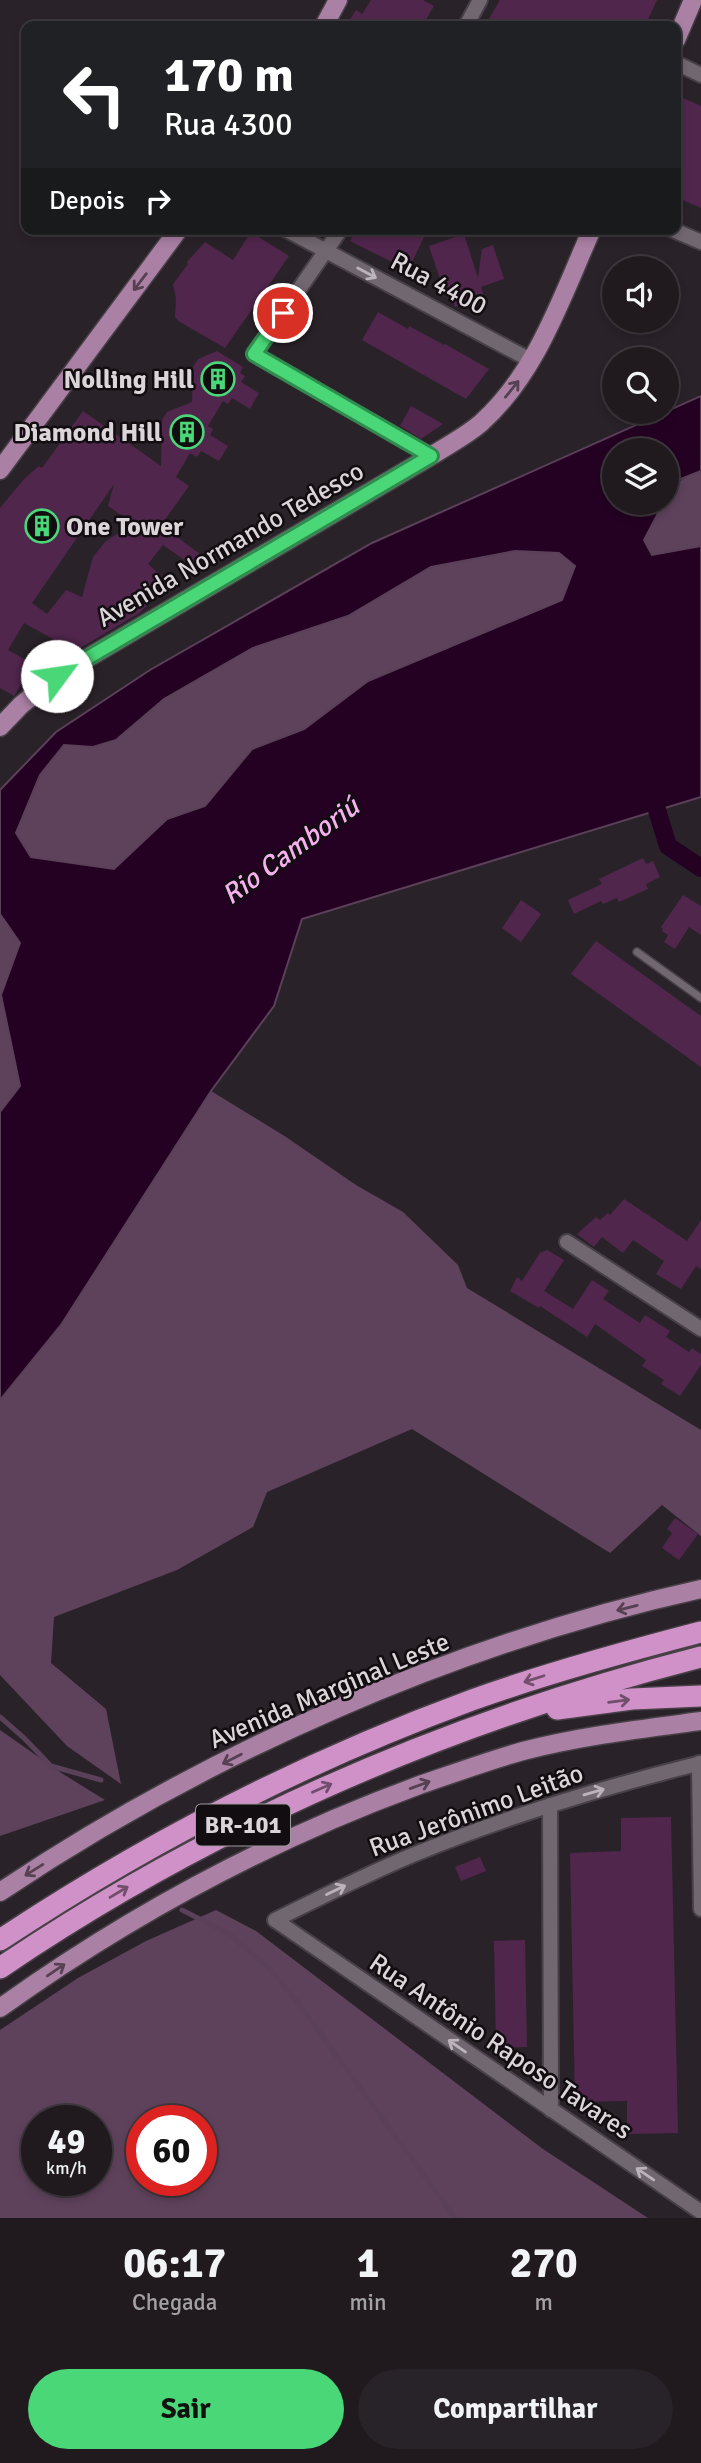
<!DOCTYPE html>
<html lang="pt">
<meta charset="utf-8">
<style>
:root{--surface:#201a1f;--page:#282328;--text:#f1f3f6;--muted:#a2a1a4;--line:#3d383d;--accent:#49d778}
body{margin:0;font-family:Signika,sans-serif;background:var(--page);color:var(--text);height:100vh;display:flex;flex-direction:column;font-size:26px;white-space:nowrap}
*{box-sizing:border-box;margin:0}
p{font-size:23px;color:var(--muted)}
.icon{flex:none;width:38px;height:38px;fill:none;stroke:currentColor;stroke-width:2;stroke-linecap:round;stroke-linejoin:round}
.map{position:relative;height:2218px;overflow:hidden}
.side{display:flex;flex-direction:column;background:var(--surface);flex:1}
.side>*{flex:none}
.guide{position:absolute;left:21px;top:21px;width:660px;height:214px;border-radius:14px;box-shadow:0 4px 10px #0003,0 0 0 2px var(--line);background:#202124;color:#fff;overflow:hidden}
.tools{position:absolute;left:602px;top:256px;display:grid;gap:14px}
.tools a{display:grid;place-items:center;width:77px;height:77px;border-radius:50%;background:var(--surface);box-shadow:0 4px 10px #0003,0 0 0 2px var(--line);font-size:35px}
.speed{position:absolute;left:21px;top:2105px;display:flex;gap:14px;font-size:35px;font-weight:700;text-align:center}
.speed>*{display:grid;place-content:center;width:91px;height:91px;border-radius:50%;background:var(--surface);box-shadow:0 4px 10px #0003,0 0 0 2px var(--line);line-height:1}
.speed small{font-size:18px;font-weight:400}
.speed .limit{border:10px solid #d22;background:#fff;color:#111}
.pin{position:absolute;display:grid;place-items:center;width:60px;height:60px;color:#fff;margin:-30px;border:4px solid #fff;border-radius:50%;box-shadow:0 2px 7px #0007}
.me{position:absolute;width:77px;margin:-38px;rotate:59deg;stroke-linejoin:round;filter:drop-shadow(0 0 5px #0008)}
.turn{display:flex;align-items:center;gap:24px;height:147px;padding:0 28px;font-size:32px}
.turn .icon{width:91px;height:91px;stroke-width:2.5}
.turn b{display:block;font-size:49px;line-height:60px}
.then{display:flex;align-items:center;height:66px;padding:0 28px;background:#0003;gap:14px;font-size:26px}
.eta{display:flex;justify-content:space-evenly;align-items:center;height:119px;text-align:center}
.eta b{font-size:42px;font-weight:800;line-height:49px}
.action{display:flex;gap:14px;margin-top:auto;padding:14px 28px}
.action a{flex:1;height:80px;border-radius:42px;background:var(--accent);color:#111;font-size:28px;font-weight:800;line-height:80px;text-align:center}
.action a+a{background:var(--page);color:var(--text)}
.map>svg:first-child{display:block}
.green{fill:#5e425b;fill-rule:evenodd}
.water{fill:#240022;stroke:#5b4059;stroke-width:2;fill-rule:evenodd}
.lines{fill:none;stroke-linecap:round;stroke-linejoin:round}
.stream{stroke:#5b4059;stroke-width:5}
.canal{stroke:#240022;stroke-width:18}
.building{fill:#51264d;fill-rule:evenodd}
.service-casing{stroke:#474046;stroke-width:10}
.minor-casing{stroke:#474046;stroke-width:18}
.primary-casing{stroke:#474046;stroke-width:21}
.motorway-casing{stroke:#474046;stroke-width:24}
.service{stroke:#716770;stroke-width:7}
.minor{stroke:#716770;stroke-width:14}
.primary{stroke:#aa80a5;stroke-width:18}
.motorway{stroke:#d090c8;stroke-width:21}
.oneway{stroke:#bbb4ba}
.oneway2{stroke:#564153}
.oneway3{stroke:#704e6c}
.route-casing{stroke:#2f8c4e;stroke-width:18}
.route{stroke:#49d778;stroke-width:12}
.labels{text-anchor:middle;stroke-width:5;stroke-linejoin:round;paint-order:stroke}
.shield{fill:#110d10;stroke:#9e999d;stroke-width:2}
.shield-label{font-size:24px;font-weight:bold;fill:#dbd5da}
.street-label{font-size:26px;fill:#dbd5da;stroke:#110d10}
.poi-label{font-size:26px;font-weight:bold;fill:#dbd5da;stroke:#110d10;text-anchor:end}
.water-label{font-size:28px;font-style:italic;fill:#f7b0ef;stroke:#110d10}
</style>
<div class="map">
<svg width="701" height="2218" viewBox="0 0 701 2218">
<rect width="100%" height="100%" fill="#2a2229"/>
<path class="green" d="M701,471V546L652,555L644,541L664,502H667C669,483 685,478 701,471Z
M515,551L559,553L575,566L562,600L368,681L304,729L252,749L205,806L167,819L114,869L31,857L16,832L40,775L64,745L93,747L116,740L164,699L253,648L348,616L431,567Z
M0,914L20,943L1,995L20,1087L0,1112Z
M211,1091L286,1137L356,1185L403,1212L458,1265L467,1288L701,1430V1536L662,1505L610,1553L412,1429L267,1492L253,1527L177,1570L54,1617L51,1663L106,1709L121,1784L67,1746L0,1675V1400L61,1325Z
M0,1730L63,1774L105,1800L0,1836Z
M216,1910L256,1931L543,2149L648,2218H0V2030L78,1978L146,1941ZM96,2121V2180H37V2121ZM201,2121V2180H142V2121Z"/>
<path class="water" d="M701,396V471L678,480L667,497V450H614V502H664L644,540L652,555L701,546V797L302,919L274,1006L211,1091L61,1325L0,1400V1112L20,1086L1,995L20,943L0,914V790L56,732L150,670L372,543ZM515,551L559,553L575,566L562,600L368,681L304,729L252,749L205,806L167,819L114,869L31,857L16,833L40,775L64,745L93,747L116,740L164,699L253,648L348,616L431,567Z"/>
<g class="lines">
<path class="stream" d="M0,1717L24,1738L51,1766L101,1780
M182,1910L229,1934L268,1967L296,2000L455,2218"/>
<path class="canal" d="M650,787L668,846L701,868"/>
</g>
<path class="building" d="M371,0H423L434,6L422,26H346L356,10L362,14Z
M500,0H657L645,26H485Z
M676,95L701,106V208L676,197Z
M356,229H428L408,270L350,241Z
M251,232L289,256L225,348L180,322L175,317L176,298L173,284L188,264L187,262L205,242L233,260Z
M464,234L478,278L482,249L493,245L504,279L481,287L484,297L455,307L448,287L443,288L429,246Z
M378,312L408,329L409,326L444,345L445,344L489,369L466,399L362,340Z
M217,351L243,367L240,373L245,376L241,382L259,393L250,409L232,398L228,404L223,401L208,426L213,429L210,435L228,446L219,461L201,451L197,457L190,453L176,477L189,486L161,525L204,557L190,564L163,545L148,564L167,581L141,612L75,651L24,623L8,650L46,671L33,680L26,676L14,696L0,688V508L24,479L39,466L42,468L83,411L161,466L162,420L167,412L192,402L193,367L198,359ZM114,484L108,506L133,523L105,542L93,557L82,597L66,590L47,614L32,603Z
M411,406L443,424L421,439L400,426Z
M643,858L646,864L653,861L660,877L646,884L648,889L619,902L617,898L603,904L601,901L574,914L568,900L602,884L599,879Z
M683,895L701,906V935L689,927L675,949L664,942L668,935L662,931L663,929L661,927Z
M521,900L541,914L521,942L502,928Z
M596,941L701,1016V1067L571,974Z
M624,1199L687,1241L701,1220V1269L696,1266L681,1289L656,1274L664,1261L633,1240L623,1253L602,1237L594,1247L577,1234L596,1217L600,1220L608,1213L610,1215Z
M547,1250L564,1260L544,1291L573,1309L592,1280L609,1291L603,1299L640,1323L645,1315L670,1331L666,1337L689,1352L692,1348L701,1354V1365L680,1396L661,1384L664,1380L642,1366L646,1360L595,1324L587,1337L540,1306L539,1308L510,1291L517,1277L522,1281L540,1253Z
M675,1518L698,1534L679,1560L662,1548L672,1533L667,1529Z
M671,1817L678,2133L627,2134V2101L575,2102L570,1853L621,1851V1818Z
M480,1857L486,1871L461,1881L455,1867Z
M525,1940L527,2047L496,2048L494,1941Z"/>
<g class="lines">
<defs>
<path id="service" d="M637,952L701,998"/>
<path id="minor" d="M466,26L480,0
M676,63L701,75
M285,229L532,361
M341,229L254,354L431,456
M671,229L701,242
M567,1242L701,1329
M699,1763L701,1909
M701,1763C604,1787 508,1816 415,1854C367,1874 321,1897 275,1920L701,2212
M550,1805L551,2110"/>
<path id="primary" d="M324,26L338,0
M676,40L693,0
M0,470L179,229
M0,727L21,705L57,676L431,456C448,445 466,436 481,423C537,373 562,296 592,229
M0,1892C207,1753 457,1643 701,1589
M0,2008C127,1917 270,1840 417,1786C452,1774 487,1761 523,1751C581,1736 641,1729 701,1721"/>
<path id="motorway" d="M557,1709L632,1699L701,1696
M0,1940C148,1842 306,1761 472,1700C547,1673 624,1652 701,1632
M0,1968C214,1823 451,1721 701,1657"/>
</defs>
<use href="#service" class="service-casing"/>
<use href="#minor" class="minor-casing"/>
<use href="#primary" class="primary-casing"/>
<use href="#motorway" class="motorway-casing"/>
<use href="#service" class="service"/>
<use href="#minor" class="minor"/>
<use href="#primary" class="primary"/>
<use href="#motorway" class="motorway"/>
</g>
<defs><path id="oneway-shaft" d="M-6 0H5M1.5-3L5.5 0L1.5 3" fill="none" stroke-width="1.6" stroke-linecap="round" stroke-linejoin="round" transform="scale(1.75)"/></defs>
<g class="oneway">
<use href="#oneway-shaft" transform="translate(367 273) rotate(28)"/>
<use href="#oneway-shaft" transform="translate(594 1792) rotate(-16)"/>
<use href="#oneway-shaft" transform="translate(336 1890) rotate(-26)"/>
<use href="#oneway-shaft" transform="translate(457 2046) rotate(-145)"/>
<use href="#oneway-shaft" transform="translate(645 2174) rotate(-146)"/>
</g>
<g class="oneway2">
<use href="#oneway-shaft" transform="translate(140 282) rotate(127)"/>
<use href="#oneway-shaft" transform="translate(512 389) rotate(-51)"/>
<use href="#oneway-shaft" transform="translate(627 1608) rotate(166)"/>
<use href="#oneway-shaft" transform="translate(232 1759) rotate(153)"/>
<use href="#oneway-shaft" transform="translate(420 1785) rotate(-20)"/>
<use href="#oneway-shaft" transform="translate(34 1870) rotate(148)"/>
<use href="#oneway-shaft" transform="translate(56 1970) rotate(-34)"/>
</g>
<g class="oneway3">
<use href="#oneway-shaft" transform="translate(534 1679) rotate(162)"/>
<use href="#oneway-shaft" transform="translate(619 1701) rotate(-7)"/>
<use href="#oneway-shaft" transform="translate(322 1788) rotate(-24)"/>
<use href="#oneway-shaft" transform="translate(119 1892) rotate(-31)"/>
</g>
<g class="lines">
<defs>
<path id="route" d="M57,676L431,456L254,354L283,313"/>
</defs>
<use href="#route" class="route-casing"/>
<use href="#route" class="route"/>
</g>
<defs>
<symbol id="building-ring" viewBox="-11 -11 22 22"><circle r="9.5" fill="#110d10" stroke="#49d778" stroke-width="1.5"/><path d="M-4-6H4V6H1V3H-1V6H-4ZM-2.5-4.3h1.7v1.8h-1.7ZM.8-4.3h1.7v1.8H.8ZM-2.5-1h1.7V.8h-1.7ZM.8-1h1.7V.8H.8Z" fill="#49d778"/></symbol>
</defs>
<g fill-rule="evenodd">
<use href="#building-ring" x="199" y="360" width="38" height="38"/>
<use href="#building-ring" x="168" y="413" width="38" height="38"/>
<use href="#building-ring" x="23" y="507" width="38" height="38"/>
</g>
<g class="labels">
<rect class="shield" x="196" y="1804.5" width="94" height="41" rx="5"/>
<g class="shield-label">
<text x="243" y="1833">BR-101</text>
</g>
<g class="street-label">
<text transform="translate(439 283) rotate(28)" y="9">Rua 4400</text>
<text transform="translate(230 544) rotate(-30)" y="9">Avenida Normando Tedesco</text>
<text transform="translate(329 1690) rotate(-23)" y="9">Avenida Marginal Leste</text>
<text transform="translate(476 1810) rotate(-20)" y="9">Rua Jerônimo Leitão</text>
<text transform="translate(501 2046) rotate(34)" y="9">Rua Antônio Raposo Tavares</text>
</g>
<g class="poi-label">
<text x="194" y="388">Nolling Hill</text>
<text x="162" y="441">Diamond Hill</text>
<text x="66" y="535" text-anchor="start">One Tower</text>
</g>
<g class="water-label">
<text transform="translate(290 850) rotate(-36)" y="10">Rio Camboriú</text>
</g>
</g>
</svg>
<div class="tools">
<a><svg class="icon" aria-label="sound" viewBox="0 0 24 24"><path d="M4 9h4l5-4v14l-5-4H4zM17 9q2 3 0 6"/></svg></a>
<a><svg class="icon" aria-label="search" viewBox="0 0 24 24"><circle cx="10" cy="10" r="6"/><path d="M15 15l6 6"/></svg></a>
<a><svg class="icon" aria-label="layers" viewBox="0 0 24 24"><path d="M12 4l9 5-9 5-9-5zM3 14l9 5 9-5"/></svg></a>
</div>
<div class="speed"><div>49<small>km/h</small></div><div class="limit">60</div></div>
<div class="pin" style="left:283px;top:313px;background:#d93025"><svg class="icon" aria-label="arrive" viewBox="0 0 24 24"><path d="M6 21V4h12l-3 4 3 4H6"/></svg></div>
<svg class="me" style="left:57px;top:676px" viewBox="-20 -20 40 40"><circle r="19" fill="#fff"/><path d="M0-13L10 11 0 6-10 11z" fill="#49d778"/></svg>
<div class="guide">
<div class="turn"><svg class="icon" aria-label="left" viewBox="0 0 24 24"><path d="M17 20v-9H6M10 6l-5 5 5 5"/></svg><div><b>170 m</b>Rua 4300</div></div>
<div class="then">Depois<svg class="icon" aria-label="right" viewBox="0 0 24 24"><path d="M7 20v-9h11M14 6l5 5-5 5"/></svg></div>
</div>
</div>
<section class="side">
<div class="eta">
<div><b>06:17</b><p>Chegada</p></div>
<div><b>1</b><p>min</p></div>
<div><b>270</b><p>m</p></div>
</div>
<div class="action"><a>Sair</a><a>Compartilhar</a></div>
</section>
